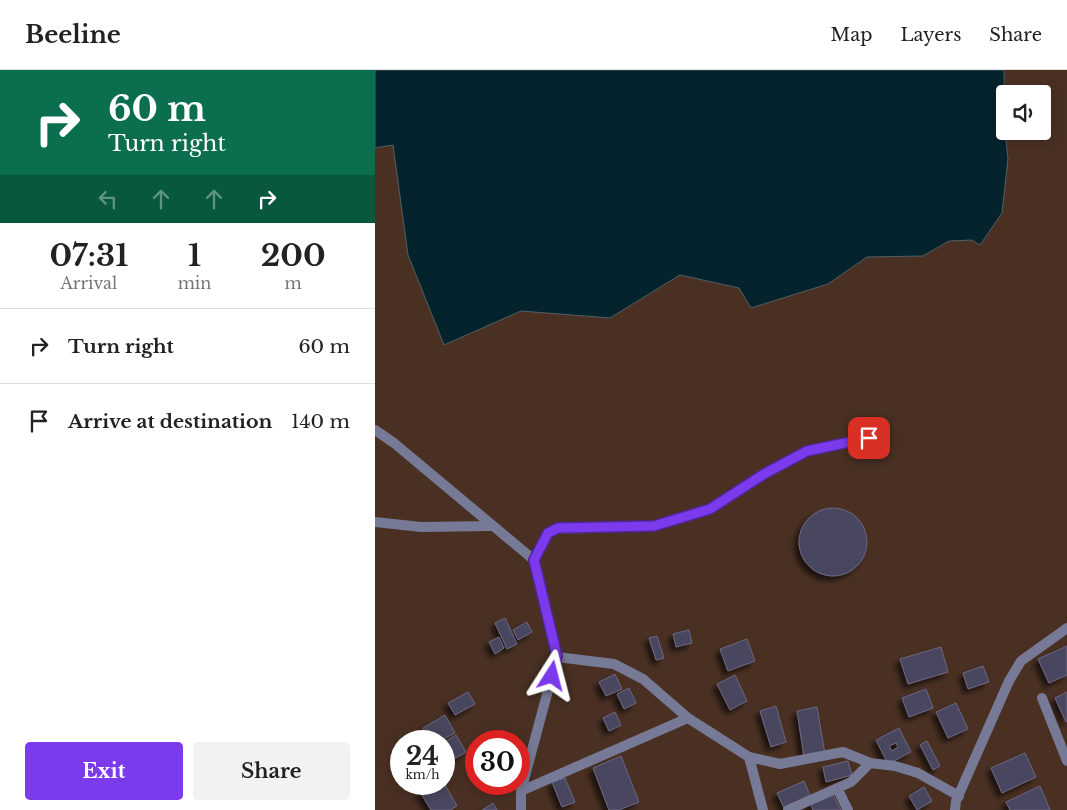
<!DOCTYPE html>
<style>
:root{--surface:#fff;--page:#f2f2f2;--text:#222;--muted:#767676;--line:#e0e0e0;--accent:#7c3aed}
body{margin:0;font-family:"Libre Baskerville",serif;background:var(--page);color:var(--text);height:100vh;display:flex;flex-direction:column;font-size:19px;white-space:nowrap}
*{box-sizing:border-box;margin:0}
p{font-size:16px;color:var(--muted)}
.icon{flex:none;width:28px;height:28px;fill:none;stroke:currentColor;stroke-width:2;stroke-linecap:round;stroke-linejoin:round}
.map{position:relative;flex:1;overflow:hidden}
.drawer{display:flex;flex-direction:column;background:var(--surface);width:375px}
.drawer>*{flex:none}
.top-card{background:#0b6e4f;color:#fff;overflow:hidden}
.buttons{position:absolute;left:621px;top:15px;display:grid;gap:10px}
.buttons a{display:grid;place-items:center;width:55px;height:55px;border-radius:5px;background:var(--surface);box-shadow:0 2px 12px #0003;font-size:25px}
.speed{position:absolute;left:15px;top:660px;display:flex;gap:10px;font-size:25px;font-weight:700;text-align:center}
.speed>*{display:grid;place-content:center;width:65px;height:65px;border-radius:50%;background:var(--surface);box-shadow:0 2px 12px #0003;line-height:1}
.speed small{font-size:12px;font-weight:400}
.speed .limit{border:8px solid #d22;background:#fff;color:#111}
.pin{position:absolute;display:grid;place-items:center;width:42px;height:42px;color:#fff;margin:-21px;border-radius:10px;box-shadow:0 2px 8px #0006}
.me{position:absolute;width:55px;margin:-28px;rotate:9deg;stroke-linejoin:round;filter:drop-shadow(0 0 4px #0008)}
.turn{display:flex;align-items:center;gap:18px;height:105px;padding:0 25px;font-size:22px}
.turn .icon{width:65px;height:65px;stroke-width:2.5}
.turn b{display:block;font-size:35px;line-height:42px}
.lanes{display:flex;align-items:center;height:48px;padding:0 25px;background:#0003;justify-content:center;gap:25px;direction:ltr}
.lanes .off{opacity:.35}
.eta{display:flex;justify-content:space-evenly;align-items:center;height:85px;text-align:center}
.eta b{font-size:30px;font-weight:700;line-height:35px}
.action{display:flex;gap:10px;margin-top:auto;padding:10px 25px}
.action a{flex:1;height:58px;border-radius:5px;background:var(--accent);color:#fff;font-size:20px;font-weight:700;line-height:58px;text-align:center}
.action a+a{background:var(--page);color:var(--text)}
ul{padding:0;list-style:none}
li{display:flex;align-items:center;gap:15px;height:75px;padding:0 25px;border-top:1px solid var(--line)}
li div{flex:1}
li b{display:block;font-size:19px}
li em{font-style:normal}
header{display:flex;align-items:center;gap:30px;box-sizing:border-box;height:70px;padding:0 25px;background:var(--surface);border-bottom:1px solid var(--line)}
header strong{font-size:24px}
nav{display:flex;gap:28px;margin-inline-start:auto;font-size:18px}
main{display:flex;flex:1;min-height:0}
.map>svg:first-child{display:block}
.water{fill:#05232c;stroke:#506064}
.building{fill:#4a4660;stroke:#6b6782;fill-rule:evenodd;filter:url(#shadow)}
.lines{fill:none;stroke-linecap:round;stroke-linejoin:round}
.street{stroke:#767a96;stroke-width:10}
.route-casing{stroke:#51269a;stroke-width:12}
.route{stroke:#7c3aed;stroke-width:9}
</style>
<header>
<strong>Beeline</strong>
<nav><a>Map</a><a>Layers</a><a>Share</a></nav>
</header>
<main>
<section class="drawer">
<div class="top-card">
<div class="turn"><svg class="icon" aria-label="right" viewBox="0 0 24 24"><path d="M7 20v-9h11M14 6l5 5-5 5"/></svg><div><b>60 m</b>Turn right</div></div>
<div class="lanes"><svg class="icon off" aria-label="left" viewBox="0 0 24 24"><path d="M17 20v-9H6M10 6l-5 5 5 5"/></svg><svg class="icon off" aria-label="ahead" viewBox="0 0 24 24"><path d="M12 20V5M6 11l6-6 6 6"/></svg><svg class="icon off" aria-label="ahead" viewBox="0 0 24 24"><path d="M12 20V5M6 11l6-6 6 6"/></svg><svg class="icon" aria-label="right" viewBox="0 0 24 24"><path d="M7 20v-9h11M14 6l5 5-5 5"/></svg></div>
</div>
<div class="eta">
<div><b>07:31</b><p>Arrival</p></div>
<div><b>1</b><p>min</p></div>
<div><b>200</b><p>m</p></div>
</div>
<ul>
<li><svg class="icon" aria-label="right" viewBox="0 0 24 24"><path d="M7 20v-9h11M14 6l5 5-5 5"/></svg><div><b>Turn right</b></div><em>60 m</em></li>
<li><svg class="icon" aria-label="arrive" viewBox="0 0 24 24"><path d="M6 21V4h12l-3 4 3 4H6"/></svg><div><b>Arrive at destination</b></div><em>140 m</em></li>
</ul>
<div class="action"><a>Exit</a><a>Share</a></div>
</section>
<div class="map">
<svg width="692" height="740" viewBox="0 0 692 740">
<defs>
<filter id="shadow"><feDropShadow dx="-4.5" dy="4.5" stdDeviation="2.5" flood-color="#0009"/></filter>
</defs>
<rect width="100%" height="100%" fill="#493023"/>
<path class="water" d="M0,0H629L630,61L633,89L627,143L605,175L597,170L574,171L548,186L492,187L453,214L376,238L364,218L305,205L235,248L146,241L69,275L33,185L18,75L0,78Z"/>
<path class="building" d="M424 472a34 34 0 1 1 68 0a34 34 0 1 1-68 0Z
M130,548L142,574L132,579L120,553Z
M152,552L157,562L143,570L138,560Z
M314,560L317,573L301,577L298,564Z
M282,566L289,588L281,590L274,568Z
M124,567L129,578L120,584L114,572Z
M372,569L380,591L353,601L345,579Z
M692,576V605L674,613L663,589Z
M566,577L573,602L533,614L525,589Z
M608,596L614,612L593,619L588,603Z
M240,604L247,619L231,626L224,612Z
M360,605L372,631L355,640L342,614Z
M254,618L261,633L249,639L242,624Z
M551,619L558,638L534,647L527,628Z
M93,622L100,634L80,645L73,633Z
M692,622V651L691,652L680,628Z
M581,633L593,659L573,668L561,642Z
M401,636L411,672L396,677L385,641Z
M442,637L450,684L429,687L422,641Z
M240,642L246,655L234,661L228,648Z
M70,645L80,663L65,671H55L48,658Z
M524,658L536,682L513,694L501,670ZM521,673L523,677L517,681L514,676Z
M81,665L91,682L69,695V672Z
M117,666L120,671H108Z
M552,671L565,696L558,700L545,675Z
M650,683L661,707L627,723L616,698Z
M246,686L264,732L244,740H234L218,698Z
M473,691L477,705L451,712L448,697Z
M190,708L200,732L187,737L177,712Z
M429,711L436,728L410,740L402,723Z
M69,713L82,736L75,740H56L45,722L60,714Z
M665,716L675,740H635L631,732Z
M549,717L557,731L542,740L534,726Z
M456,721L466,740H438L435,733Z
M118,733L122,740H107Z"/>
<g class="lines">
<path class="street" d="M0,360L19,373L159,490L182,587L146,721V740
M0,452L46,457L116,456
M159,490L173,463L183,459L279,456L335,439L389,404L432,381L494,368
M667,628L692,691
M313,648L374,687L388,740
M374,687L405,694L468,682L495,693L520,696L543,703L584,726
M462,718L473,740
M146,721L313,648L268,609L239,594L182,587
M413,740L476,712L495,693
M580,740L581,731L634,611L646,591L692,558"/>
</g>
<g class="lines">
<defs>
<path id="route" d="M177,606L182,586L159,490L173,463L183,458L279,456L335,439L389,404L432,381L494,368"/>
</defs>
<use href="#route" class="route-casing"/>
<use href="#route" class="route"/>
</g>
</svg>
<div class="buttons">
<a><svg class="icon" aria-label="sound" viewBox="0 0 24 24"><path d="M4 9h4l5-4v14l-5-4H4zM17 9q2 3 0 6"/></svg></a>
</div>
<div class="speed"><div>24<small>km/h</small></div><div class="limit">30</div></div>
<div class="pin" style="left:494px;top:368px;background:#d93025"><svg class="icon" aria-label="arrive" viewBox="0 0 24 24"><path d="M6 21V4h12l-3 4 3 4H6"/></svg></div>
<svg class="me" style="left:177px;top:606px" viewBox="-20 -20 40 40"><path d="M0-17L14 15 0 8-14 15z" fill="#7c3aed" stroke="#fff" stroke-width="4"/></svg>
</div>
</main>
